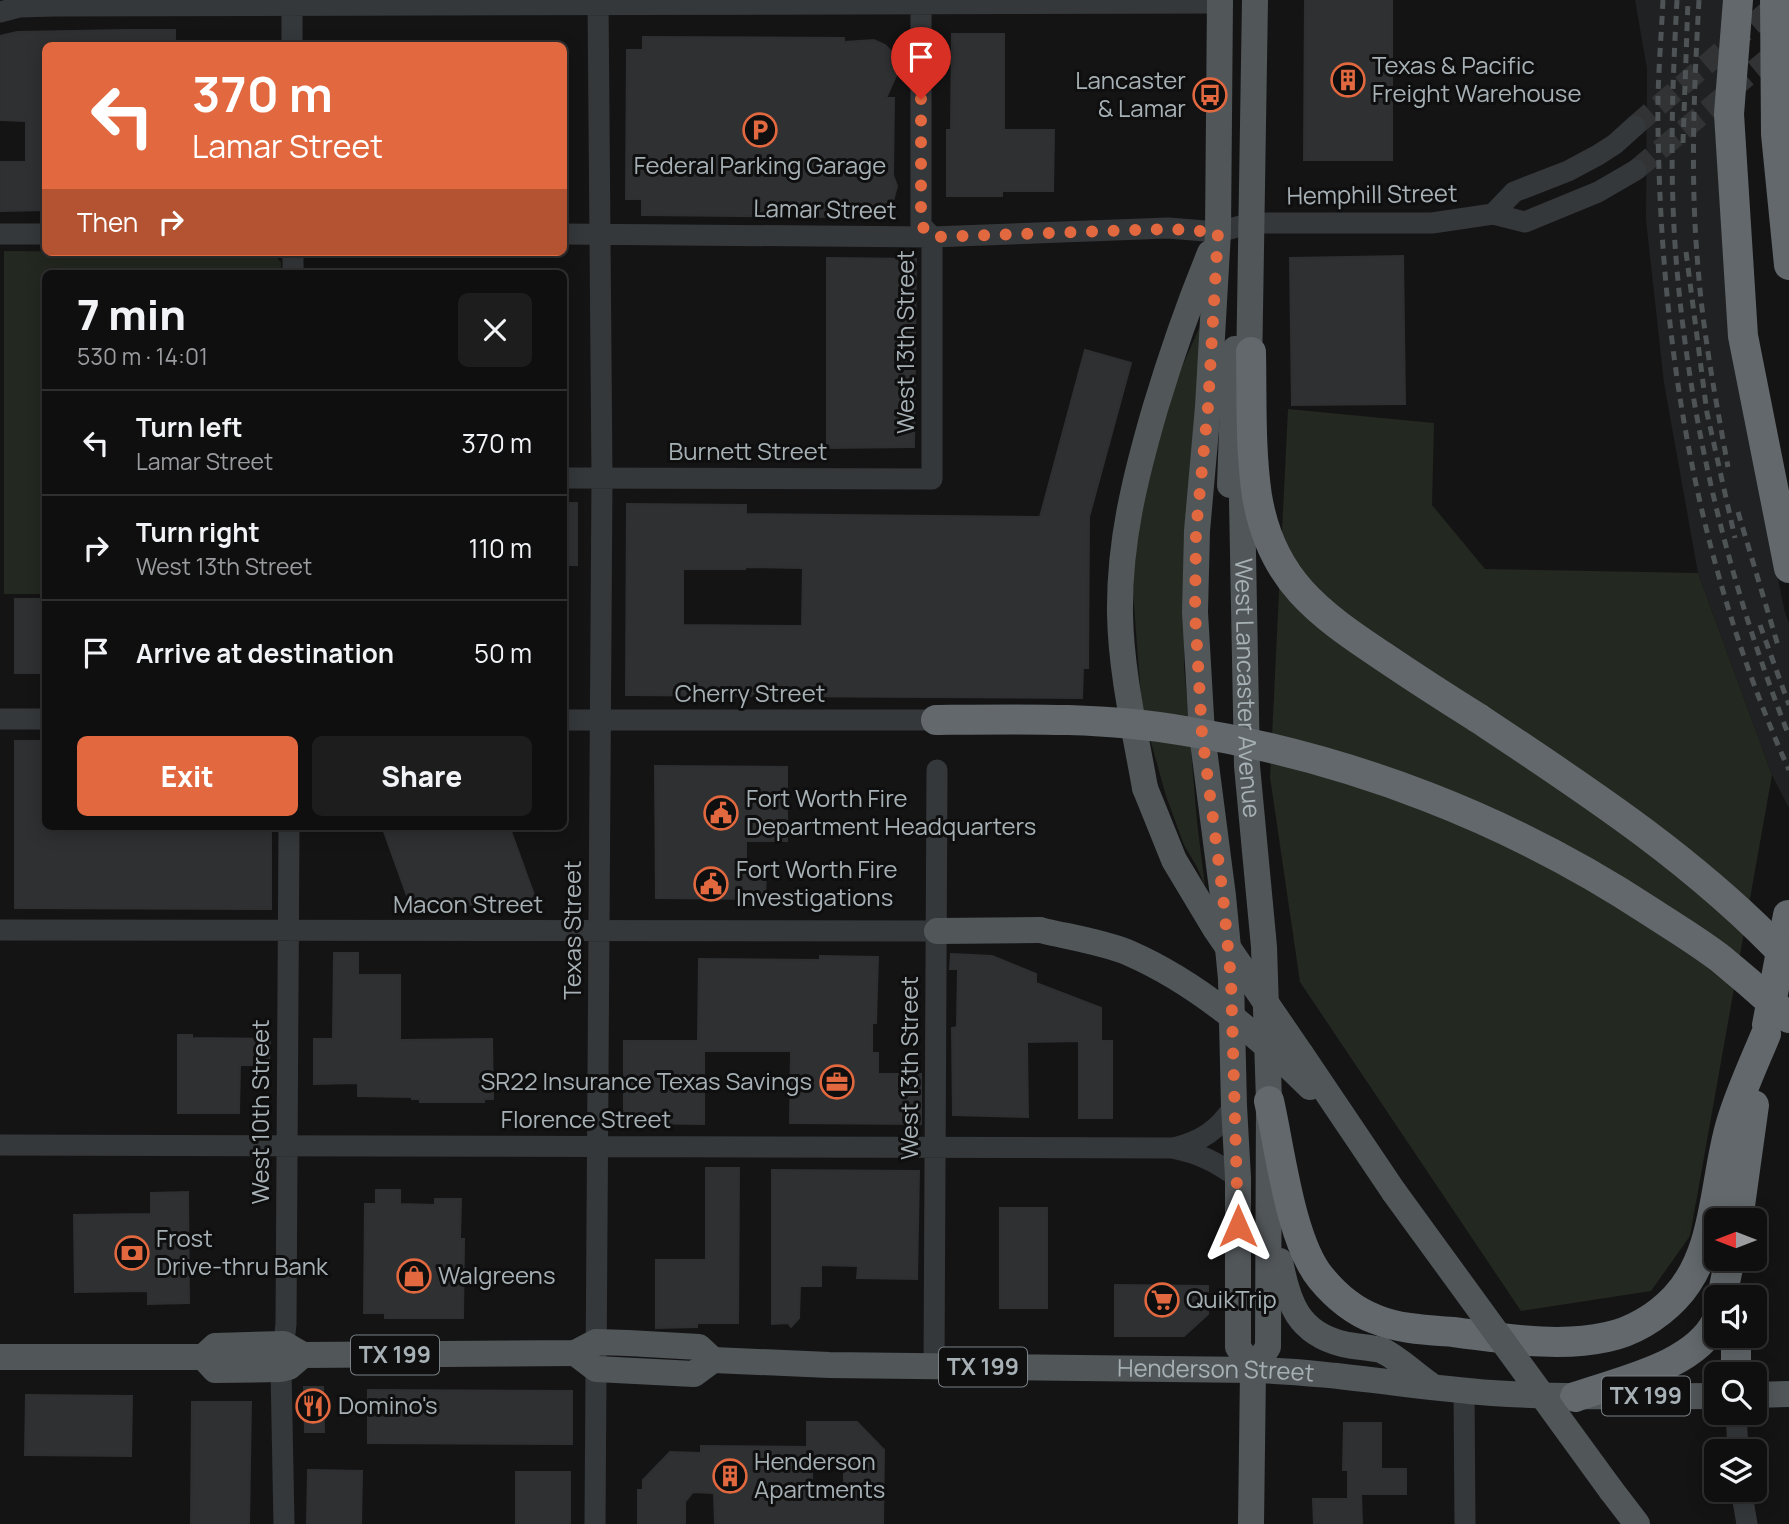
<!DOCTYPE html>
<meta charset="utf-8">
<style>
:root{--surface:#0f0f10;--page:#1d1d1e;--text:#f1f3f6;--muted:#9b9c9f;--line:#2f2f30;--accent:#e2683f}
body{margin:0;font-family:Manrope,sans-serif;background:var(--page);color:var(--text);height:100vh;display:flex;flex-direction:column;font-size:26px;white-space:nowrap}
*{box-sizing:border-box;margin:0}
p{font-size:23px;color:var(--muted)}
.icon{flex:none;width:38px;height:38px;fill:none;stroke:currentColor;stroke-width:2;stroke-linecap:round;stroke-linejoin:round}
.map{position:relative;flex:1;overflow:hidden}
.panel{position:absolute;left:42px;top:270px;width:525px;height:560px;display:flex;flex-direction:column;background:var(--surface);border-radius:10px;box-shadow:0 4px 18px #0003,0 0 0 2px var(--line)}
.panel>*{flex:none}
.top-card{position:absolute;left:42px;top:42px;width:525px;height:214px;border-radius:10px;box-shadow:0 4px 18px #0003,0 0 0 2px var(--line);background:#e2683f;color:#fff;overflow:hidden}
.needle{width:46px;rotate:270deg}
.fabs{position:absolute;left:1704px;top:1208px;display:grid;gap:14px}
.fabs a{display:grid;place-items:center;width:63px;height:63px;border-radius:10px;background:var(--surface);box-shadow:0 4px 18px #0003,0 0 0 2px var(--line);font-size:35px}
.pin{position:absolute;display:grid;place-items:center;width:60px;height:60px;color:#fff;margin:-72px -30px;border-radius:50% 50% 50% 0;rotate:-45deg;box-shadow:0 0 7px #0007}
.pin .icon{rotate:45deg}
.me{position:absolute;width:77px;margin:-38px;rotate:0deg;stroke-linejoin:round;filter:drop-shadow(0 0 5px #0008)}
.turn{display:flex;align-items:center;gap:24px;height:147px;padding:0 35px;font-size:32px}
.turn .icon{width:91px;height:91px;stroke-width:2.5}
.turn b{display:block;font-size:49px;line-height:60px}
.then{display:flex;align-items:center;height:66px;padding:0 35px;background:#0003;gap:14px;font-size:26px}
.round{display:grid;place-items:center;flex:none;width:74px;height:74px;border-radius:10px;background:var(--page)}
.overview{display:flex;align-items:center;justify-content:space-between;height:119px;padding:0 35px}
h1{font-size:42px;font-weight:800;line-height:52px}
.primary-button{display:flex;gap:14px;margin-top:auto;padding:14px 35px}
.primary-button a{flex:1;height:80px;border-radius:10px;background:var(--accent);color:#fff;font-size:28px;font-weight:800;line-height:80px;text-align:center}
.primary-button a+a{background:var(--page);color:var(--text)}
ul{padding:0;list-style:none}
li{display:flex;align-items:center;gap:21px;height:105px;padding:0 35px;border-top:2px solid var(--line)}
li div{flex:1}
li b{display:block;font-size:26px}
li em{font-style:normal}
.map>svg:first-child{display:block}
.built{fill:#202122}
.green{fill:#232820}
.building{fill:#2f3031;stroke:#2e2f31;stroke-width:2;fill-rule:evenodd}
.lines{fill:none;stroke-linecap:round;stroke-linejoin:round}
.minor-tunnel{stroke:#313335;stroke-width:21;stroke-dasharray:21 10;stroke-linecap:butt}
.minor{stroke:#35383a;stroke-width:21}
.major{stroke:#515659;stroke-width:26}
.highway{stroke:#62686b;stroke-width:30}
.rail{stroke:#4e5355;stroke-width:5;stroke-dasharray:9 7;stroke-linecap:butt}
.major-bridge{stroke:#515659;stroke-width:26}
.highway-bridge{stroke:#62686b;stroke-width:30}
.route{stroke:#e2683f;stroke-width:12;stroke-dasharray:0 21.6}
.labels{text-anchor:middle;stroke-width:6;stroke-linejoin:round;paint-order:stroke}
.shield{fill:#0f0f10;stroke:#798084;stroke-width:2}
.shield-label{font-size:23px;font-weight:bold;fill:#a7b1b5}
.poi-label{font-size:24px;fill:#a7b1b5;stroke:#0f0f10;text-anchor:start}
.street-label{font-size:24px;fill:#a7b1b5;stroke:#0f0f10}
</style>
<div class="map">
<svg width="1789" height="1524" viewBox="0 0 1789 1524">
<rect width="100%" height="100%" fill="#141415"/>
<path class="built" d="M1635,0H1726L1743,408L1785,613L1789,623V808L1772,775L1698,573L1664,383L1646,220L1647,69Z"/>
<path class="green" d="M4,251L272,253L281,262V273H46L45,594H4Z
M1205,315L1184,583V666L1197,822L1205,886L1197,867L1184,845L1166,796L1142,710L1133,593L1137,531L1145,483L1177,378Z
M1288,409L1434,423L1432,505L1485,569L1698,573L1772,775L1690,1236L1651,1291L1521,1311L1300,982L1270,777Z"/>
<path class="building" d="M1305,0H1392V160H1304Z
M126,30H175V46H46V210L0,211V162H26V121L0,120V36L17,32Z
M952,34H1004V130H1054L1053,191H1002V196H947V130H951Z
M643,37L844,38V42L874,40L885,45L894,54L897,66L896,76L886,98H894L893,175L897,186L892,205L876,216H867L841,210V217L642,215V199H626L627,50H643Z
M1403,256L1405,404L1292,405L1290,258Z
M827,258L916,259L914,447L827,448Z
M1085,350L1131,363L1089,517L1088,668H1083L1082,698L626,695L627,504L746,505V514L1040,517ZM745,567L803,568L802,626L683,625V569H745Z
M564,503H577V565H564Z
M15,599H46V673H15Z
M15,741H46V826H271V909L15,908Z
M655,766L787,767V841H746V870H766L765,899L656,898Z
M382,826H509L538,906L410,904Z
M334,953H358V975H400V1040L492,1039L493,1099H484V1102H420V1099H412V1097L358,1096V1083L314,1084V1039H333Z
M951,954L992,956L1036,974V983L1101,1008V1041H1112V1118H1079V1041L1027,1042L1028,1117L953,1115L952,1028L957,1027L958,969H950Z
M820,956L878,957L876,1023H872V1053H878V1074H921V1124L790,1123L791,1051H704V1124L624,1123V1041H698L699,959L820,960Z
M178,1035H192V1038L270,1039L269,1065H240L239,1113H178Z
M706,1168H739L738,1323H697V1327L656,1328V1260H706Z
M772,1170L919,1171L917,1279L857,1278L858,1266L821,1265V1286H800L799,1318L791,1327L788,1323L772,1324Z
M376,1190H400V1204L435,1205V1199H461L460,1239H464L463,1318H385V1313H364L365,1204H376Z
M188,1192L189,1303L148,1304V1291L75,1292L74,1215L151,1214V1193Z
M1000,1208H1047V1308H1000Z
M1115,1285L1208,1286V1314L1184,1336H1115Z
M304,1387H323L324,1432H305Z
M368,1390L572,1391V1444L368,1443Z
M26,1395L132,1396L131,1456L25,1455Z
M192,1402H251L249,1524H191Z
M807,1422H857L884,1450L883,1524H715L714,1493L693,1492L685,1502V1524H638V1490H643V1480L670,1452L701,1453V1446L807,1447ZM812,1462H834L844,1473V1497L812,1496Z
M1344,1423H1381V1469H1406V1494H1361L1362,1524H1314L1313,1499H1348V1470H1343Z
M308,1470L362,1471L361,1524H307Z
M516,1472H570V1524H516Z"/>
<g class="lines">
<path class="minor-tunnel" d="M1635,126L1781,0
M1636,170L1782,47"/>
<path class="minor" d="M292,0V46
M0,12L19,7L54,6L1220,3
M1493,214L1514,192L1568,171L1598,155L1615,144L1635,126
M0,234H46
M564,234L932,237L1168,228L1218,232L1252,223H1432L1493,214L1525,222L1598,192L1636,170
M293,273V252
M564,478L932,479V237L921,225V0
M0,719H46
M564,720H936
M0,930L937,931
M0,1145L1172,1148C1198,1153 1217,1162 1238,1178
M1174,1148C1202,1141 1218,1130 1234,1106
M934,1366L937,770
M1464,1391L1465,1524
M1736,1412L1738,1451
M1741,1489L1747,1524
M284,1524L281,1369L286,1324L289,826
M595,1524L602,478L598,0"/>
<g class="major">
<path d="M1220,0L1218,232L1208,407L1197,531L1195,612L1202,734L1223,896L1231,979L1234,1106L1238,1178V1347L1253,1370"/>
<path d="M1249,373L1255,0"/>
<path id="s1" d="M1244,464L1242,500L1247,766L1264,947L1269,1101L1268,1347L1253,1370L1251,1524"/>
<path d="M1230,485L1235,349"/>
<path d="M1145,788C1135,731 1121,672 1120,614C1119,542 1135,478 1155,409C1171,356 1189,304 1210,253"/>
<path d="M937,931L1040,930"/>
<path d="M1301,1054L1394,1192"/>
<path d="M1280,1261C1288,1303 1298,1333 1343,1344C1355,1347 1369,1347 1381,1350C1394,1355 1416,1375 1429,1384"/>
<path id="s2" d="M575,1353L596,1369L694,1374L713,1360L829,1365L1253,1370C1333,1372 1412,1387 1492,1393C1567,1398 1642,1396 1717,1396"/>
<path d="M0,1357H203L215,1346L284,1344L303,1355L575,1353L596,1342L628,1343L699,1347L713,1360"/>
<path d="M203,1357L215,1370L281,1369L289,1367L303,1355"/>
<path d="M1755,1395L1789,1394"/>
<path d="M1611,1490L1637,1524"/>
</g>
<path class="highway" d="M1738,0L1729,114L1743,336L1789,568
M1775,0L1776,134L1789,265
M1251,352C1252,399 1250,449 1257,496C1271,580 1318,613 1384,657C1415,678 1446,698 1478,718
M1767,1025L1788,915
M1269,1101C1280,1148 1290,1241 1321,1278C1335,1295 1354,1311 1375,1319C1399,1329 1427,1330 1453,1332C1503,1338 1557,1348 1607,1337C1632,1332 1657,1317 1675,1298C1718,1253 1714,1179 1731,1123C1740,1093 1754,1063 1766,1034
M1738,1220L1754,1105
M1722,1297L1730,1258
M1736,1374V1335
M1575,1397C1620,1381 1696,1366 1717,1320"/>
<path class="rail" d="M1663,0C1661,42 1657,85 1658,127C1661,350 1697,565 1789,770
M1677,0C1672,89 1669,180 1677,270C1691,430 1730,587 1789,736
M1699,0C1694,89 1690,178 1698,267C1703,334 1716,401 1728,467
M1683,143L1688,0
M1686,252L1707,413L1735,538
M1738,512L1779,649
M1760,625L1789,705"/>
<path class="major-bridge" d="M1145,788L1174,860L1216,930L1301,1054
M1040,930C1068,937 1103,942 1129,953C1198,983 1257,1035 1310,1087
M1394,1192L1611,1490"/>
<path class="highway-bridge" d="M1478,718C1588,791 1698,863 1789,960
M936,720C1019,719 1103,717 1185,731C1351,758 1510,819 1651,912C1674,927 1699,942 1721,959C1744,978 1767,998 1789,1018"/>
</g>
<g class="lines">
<path class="route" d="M921,99V225L932,237L1168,229L1218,232L1208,407L1196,531L1195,612L1202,734L1223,896L1231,979L1238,1226"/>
</g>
<defs>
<symbol id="building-ring" viewBox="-11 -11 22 22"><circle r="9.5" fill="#0f0f10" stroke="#e2683f" stroke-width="1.5"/><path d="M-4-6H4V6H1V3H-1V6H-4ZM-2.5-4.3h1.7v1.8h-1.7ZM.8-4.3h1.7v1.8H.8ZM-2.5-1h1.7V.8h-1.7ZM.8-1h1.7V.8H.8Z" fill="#e2683f"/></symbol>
<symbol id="bus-ring" viewBox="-11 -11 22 22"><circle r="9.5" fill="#0f0f10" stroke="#e2683f" stroke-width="1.5"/><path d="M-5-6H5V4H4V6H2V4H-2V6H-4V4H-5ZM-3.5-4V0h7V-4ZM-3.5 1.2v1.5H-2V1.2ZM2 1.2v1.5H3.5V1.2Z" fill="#e2683f"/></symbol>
<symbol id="parking-ring" viewBox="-11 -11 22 22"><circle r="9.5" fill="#0f0f10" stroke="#e2683f" stroke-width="1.5"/><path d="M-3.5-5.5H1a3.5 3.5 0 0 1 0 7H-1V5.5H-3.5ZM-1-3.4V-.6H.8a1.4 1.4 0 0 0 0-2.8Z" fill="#e2683f"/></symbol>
<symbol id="civic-ring" viewBox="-11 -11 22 22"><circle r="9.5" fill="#0f0f10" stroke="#e2683f" stroke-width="1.5"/><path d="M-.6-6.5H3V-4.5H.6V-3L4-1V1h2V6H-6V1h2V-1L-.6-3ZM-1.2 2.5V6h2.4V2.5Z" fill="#e2683f"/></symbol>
<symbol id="office-ring" viewBox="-11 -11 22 22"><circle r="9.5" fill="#0f0f10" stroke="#e2683f" stroke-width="1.5"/><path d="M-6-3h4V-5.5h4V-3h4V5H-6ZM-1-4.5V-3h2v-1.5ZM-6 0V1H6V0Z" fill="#e2683f"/></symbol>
<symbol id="bank-ring" viewBox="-11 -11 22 22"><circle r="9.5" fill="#0f0f10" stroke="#e2683f" stroke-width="1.5"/><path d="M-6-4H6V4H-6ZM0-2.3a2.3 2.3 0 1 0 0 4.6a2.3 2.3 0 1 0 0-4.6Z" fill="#e2683f"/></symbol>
<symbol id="shop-ring" viewBox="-11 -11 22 22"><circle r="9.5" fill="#0f0f10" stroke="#e2683f" stroke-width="1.5"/><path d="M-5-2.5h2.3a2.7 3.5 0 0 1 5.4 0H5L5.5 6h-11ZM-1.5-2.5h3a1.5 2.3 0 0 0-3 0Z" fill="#e2683f"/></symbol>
<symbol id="supermarket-ring" viewBox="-11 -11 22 22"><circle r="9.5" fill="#0f0f10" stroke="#e2683f" stroke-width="1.5"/><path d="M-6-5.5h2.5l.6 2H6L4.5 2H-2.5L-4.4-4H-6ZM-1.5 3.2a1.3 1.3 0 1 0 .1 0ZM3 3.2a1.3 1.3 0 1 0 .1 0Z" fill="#e2683f"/></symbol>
<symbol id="restaurant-ring" viewBox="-11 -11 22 22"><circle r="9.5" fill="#0f0f10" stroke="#e2683f" stroke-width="1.5"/><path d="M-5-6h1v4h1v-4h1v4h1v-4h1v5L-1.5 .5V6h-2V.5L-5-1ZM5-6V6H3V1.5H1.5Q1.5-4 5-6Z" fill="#e2683f"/></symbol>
</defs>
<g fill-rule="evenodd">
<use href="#building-ring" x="1329" y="61" width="38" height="38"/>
<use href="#bus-ring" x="1191" y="76" width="38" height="38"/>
<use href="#parking-ring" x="741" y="111" width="38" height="38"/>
<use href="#civic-ring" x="702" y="794" width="38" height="38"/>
<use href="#civic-ring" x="692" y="865" width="38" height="38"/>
<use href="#office-ring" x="818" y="1063" width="38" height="38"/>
<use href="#bank-ring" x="113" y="1234" width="38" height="38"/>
<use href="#shop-ring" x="395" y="1257" width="38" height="38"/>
<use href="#supermarket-ring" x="1143" y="1281" width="38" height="38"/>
<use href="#restaurant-ring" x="294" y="1387" width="38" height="38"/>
<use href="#building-ring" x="711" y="1457" width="38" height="38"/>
</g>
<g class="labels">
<g class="shield">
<rect x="351" y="1335.5" width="88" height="39" rx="5"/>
<rect x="939" y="1347.5" width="88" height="39" rx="5"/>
<rect x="1602" y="1376.5" width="88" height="39" rx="5"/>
</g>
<g class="shield-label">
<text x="395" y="1363">TX 199</text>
<text x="983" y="1375">TX 199</text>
<text x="1646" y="1404">TX 199</text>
</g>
<g class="poi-label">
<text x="1372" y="74">Texas &amp; Pacific<tspan x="1372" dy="28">Freight Warehouse</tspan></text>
<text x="1186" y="89" text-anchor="end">Lancaster<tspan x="1186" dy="28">&amp; Lamar</tspan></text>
<text x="760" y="174" text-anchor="middle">Federal Parking Garage</text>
<text x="746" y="807">Fort Worth Fire<tspan x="746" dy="28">Department Headquarters</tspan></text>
<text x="736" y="878">Fort Worth Fire<tspan x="736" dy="28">Investigations</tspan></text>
<text x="812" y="1090" text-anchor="end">SR22 Insurance Texas Savings</text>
<text x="156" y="1247">Frost<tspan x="156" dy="28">Drive-thru Bank</tspan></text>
<text x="438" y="1284">Walgreens</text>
<text x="1186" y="1308">QuikTrip</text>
<text x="338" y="1414">Domino's</text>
<text x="754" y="1470">Henderson<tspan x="754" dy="28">Apartments</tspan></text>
</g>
<g class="street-label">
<text transform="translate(1372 195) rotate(-1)" y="8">Hemphill Street</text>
<text transform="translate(825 210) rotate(1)" y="8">Lamar Street</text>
<text transform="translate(906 342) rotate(-90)" y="8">West 13th Street</text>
<text x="748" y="460">Burnett Street</text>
<text dy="8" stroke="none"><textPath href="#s1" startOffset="224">West Lancaster Avenue</textPath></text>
<text x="750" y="702">Cherry Street</text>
<text x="468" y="913">Macon Street</text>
<text transform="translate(573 930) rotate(-90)" y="8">Texas Street</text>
<text transform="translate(910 1068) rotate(-90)" y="8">West 13th Street</text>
<text transform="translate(261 1112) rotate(-90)" y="8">West 10th Street</text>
<text x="586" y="1128">Florence Street</text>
<text dy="8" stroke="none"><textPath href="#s2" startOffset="651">Henderson Street</textPath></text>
</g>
</g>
</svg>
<div class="fabs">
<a><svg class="needle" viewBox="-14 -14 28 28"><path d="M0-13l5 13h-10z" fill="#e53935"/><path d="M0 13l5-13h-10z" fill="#9b9c9f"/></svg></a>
<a><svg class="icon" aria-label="sound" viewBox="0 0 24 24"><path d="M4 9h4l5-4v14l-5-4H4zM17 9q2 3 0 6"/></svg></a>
<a><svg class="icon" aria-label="search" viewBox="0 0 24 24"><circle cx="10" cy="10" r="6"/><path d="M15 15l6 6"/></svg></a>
<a><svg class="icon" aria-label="layers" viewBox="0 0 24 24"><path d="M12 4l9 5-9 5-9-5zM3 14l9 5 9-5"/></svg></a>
</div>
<div class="pin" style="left:921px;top:99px;background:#d93025"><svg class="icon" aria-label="arrive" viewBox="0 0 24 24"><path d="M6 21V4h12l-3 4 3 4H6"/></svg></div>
<svg class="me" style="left:1238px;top:1226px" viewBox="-20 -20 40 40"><path d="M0-17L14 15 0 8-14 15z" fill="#e2683f" stroke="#fff" stroke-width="4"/></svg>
<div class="top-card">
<div class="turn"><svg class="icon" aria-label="left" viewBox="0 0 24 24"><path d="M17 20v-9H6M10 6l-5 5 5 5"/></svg><div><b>370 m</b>Lamar Street</div></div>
<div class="then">Then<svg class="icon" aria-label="right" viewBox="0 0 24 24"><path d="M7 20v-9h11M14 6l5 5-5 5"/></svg></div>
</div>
<section class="panel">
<div class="overview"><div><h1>7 min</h1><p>530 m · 14:01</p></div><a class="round"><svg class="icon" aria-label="close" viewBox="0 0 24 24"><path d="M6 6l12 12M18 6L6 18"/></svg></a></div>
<ul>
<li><svg class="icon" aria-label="left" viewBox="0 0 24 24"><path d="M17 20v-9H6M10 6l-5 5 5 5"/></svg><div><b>Turn left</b><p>Lamar Street</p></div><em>370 m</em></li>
<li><svg class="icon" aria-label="right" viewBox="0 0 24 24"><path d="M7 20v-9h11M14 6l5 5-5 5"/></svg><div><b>Turn right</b><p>West 13th Street</p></div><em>110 m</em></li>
<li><svg class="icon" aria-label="arrive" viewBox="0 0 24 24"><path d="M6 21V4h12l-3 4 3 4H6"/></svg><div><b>Arrive at destination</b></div><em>50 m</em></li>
</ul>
<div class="primary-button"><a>Exit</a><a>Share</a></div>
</section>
</div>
